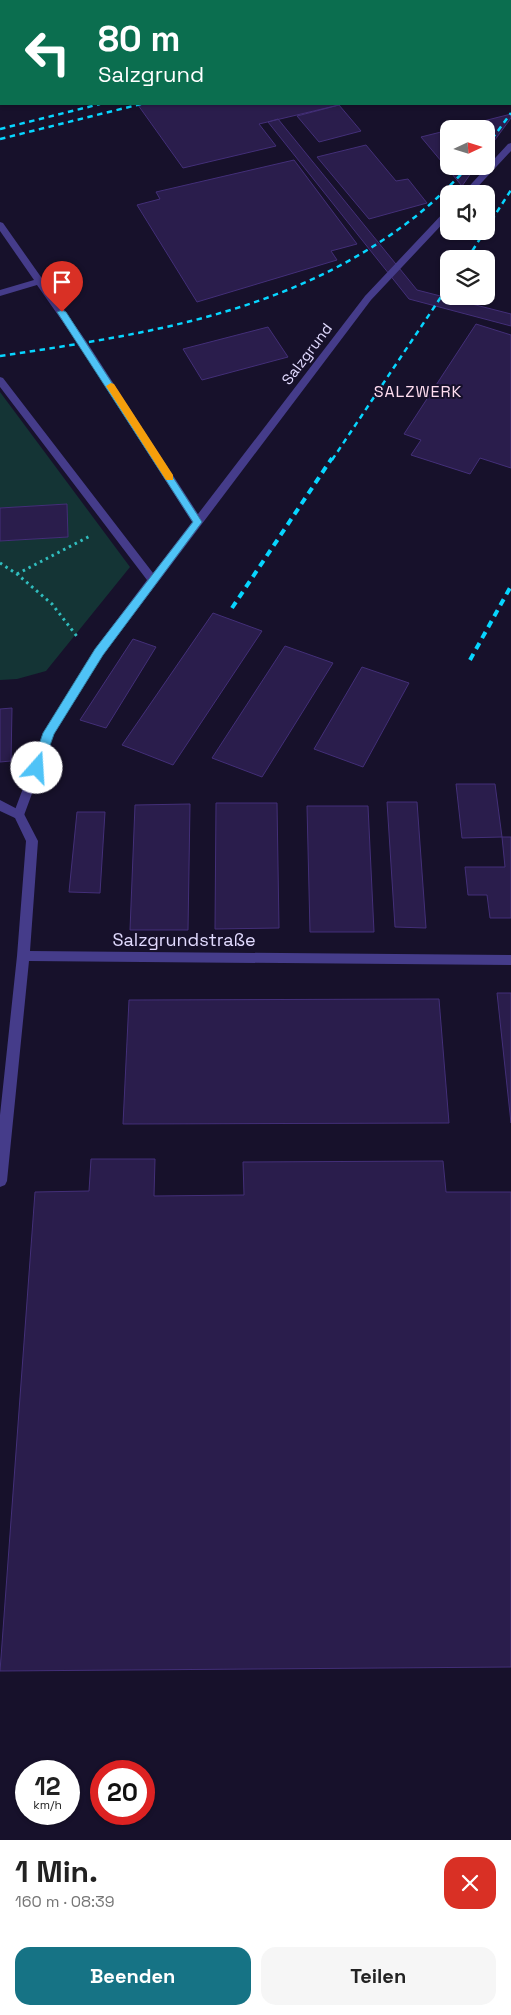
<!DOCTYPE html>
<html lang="de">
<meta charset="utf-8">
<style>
:root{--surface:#fff;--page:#f6f6f6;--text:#222;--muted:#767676;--accent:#167385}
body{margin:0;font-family:"Space Grotesk",sans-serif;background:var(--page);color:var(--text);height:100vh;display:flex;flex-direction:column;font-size:19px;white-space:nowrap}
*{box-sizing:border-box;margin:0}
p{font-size:16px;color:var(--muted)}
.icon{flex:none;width:28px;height:28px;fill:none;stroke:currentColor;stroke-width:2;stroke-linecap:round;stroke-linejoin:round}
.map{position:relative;height:1840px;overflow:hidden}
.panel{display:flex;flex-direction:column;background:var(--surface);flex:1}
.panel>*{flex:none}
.guide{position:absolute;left:0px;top:0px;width:511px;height:105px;box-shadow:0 1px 4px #0004;background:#0b6e4f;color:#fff;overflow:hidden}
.needle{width:32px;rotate:86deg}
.tools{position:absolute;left:440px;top:120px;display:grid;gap:10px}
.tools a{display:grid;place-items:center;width:55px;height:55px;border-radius:10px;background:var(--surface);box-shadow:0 1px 4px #0004;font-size:25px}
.speed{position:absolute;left:15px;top:1760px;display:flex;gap:10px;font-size:25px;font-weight:700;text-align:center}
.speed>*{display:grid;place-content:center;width:65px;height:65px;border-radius:50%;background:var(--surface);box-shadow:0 1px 4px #0004;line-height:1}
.speed small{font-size:12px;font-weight:400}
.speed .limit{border:8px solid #d22;background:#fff;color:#111}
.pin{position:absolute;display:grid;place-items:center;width:42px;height:42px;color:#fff;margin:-51px -21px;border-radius:50% 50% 50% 0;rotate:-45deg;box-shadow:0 0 5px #0007}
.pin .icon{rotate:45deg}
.me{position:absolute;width:55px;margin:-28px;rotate:19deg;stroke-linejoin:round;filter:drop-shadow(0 0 4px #0008)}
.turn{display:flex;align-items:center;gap:18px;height:105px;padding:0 15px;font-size:22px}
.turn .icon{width:65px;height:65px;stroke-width:2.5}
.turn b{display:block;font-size:35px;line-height:42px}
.round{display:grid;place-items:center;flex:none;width:52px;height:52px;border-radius:15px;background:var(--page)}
.overview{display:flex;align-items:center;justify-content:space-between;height:85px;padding:0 15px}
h1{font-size:30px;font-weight:700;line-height:38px}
.button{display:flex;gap:10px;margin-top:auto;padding:10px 15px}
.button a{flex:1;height:58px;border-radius:15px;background:var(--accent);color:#fff;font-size:20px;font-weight:700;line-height:58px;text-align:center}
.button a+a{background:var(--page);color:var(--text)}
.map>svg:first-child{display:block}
.green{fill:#143435}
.water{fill:#0b1e4b}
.building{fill:#2a1d4c;stroke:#432f78}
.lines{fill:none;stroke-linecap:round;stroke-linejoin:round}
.path{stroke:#30bdbe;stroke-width:3;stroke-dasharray:2.5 4;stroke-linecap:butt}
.lane{fill:#453c8a;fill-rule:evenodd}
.street{fill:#453c8a;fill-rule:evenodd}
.rail-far1{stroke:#07d5ff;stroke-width:2.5;stroke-dasharray:5.5 4.5;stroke-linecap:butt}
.rail{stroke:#07d5ff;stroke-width:4;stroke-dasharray:7 5.5;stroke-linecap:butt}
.route{fill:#4fc3f7;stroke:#337fa1}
.slow{fill:#f59e0b}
.labels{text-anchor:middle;stroke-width:4;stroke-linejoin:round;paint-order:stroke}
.far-street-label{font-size:15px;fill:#e2dbff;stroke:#17112b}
.far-neighbourhood-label{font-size:16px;letter-spacing:1px;fill:#ffddf0;stroke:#17112b}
.street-label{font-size:18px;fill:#e2dbff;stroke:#17112b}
</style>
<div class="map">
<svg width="511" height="1840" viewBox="0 0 511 1840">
<rect width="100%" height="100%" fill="#17112b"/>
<path class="green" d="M0,392L130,567L46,671L17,679L0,680V541L68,537L67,504L0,508Z"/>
<path class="water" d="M73,0H325L68,1Z"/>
<path class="building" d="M411,0H479L480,1H406Z
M144,104H343L259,124L276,146L183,168L138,105Z
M339,105L361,131L319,142L297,116Z
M511,114V118L486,152V129H452Z
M278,119L417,290L511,314V326L409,299L268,122Z
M449,130V166H476L462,186L421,137Z
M366,145L396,181L408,179L427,203L369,219L317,157Z
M294,160L357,244L331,251L337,260L197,302L137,205L160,199L156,192Z
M476,324L511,335V468L480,458L470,474L411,455L421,440L404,434Z
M268,327L288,357L202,380L183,349Z
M67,504L68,537L0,541V508Z
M213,613L262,631L173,765L122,745Z
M133,639L156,647L106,728L80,720Z
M285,646L333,663L262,777L212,758Z
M362,667L409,683L363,767L314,749Z
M12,708L11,761L0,762V709Z
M456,784H495L502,837L462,838Z
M387,802H417L426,928L395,927Z
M216,803H277L279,928L215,929Z
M190,804L188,930H130L135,805Z
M307,806H368L374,932H310Z
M77,812H105L100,893L69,892Z
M502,837H511V918H490L487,895H468L465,867H505Z
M497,993H511V1123Z
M439,999L449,1123L123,1124L129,1000Z
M91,1159H155L154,1196L244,1195L243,1162L443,1161L446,1192H511V1667L0,1671L35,1192L89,1191Z"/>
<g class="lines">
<path class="path" d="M0,563L17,574L52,604L79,639
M17,574L90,536"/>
<path class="lane" d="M511,143V151L471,194H462L508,144Z
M449,209V217L371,300L103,655L54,734L23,818H15L13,815L45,730L95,649L147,580L0,387V377L3,378L153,573L192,522L79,345L37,285L0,296V290L34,280L0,231V222L3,223L86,341L198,514L365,296L446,210Z"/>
<path class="street" d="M0,800L23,812L38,841L30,951L511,955V965L29,961L7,1181L5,1185L0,1187V1115L17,956L26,841L15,818L0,811Z"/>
<path class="rail-far1" d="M0,129L100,104
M0,139L141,104
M486,147L511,113
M486,229L511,190
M467,259L485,231
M0,356C146,334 290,313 411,220C432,204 451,185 469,166
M332,460L449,285"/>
<path class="rail" d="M232,608L332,458
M470,660L511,586"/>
</g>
<path class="route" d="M62,310L66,312L202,522L103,655L54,734L42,768L37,772L31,768L43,733L95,649L193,522L57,312Z"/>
<path class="slow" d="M111,383L114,384L173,475V480H166L106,386Z"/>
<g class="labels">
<g class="far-street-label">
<text transform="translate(307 354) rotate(-53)" y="5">Salzgrund</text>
</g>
<g class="far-neighbourhood-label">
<text x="418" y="397">SALZWERK</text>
</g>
<g class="street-label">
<text x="184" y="946">Salzgrundstraße</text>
</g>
</g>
</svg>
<div class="tools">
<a><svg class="needle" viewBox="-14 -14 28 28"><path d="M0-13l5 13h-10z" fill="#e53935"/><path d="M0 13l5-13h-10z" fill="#767676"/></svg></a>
<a><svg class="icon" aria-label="sound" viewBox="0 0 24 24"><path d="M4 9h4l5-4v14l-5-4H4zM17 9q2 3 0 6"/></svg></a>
<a><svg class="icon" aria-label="layers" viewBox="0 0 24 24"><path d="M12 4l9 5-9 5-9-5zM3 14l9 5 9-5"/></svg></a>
</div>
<div class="speed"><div>12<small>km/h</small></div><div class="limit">20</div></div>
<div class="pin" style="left:62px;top:312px;background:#d93025"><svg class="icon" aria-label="arrive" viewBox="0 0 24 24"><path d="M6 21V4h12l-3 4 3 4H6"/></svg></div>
<svg class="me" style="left:37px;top:768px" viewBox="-20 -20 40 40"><circle r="19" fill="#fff"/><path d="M0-13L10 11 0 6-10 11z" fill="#4fc3f7"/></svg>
<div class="guide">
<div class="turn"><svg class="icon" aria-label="left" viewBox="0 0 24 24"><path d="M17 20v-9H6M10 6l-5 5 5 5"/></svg><div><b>80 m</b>Salzgrund</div></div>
</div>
</div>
<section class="panel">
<div class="overview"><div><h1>1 Min.</h1><p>160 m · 08:39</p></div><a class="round" style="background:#d93025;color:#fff"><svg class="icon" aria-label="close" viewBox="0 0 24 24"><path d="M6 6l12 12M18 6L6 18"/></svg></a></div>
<div class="button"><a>Beenden</a><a>Teilen</a></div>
</section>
